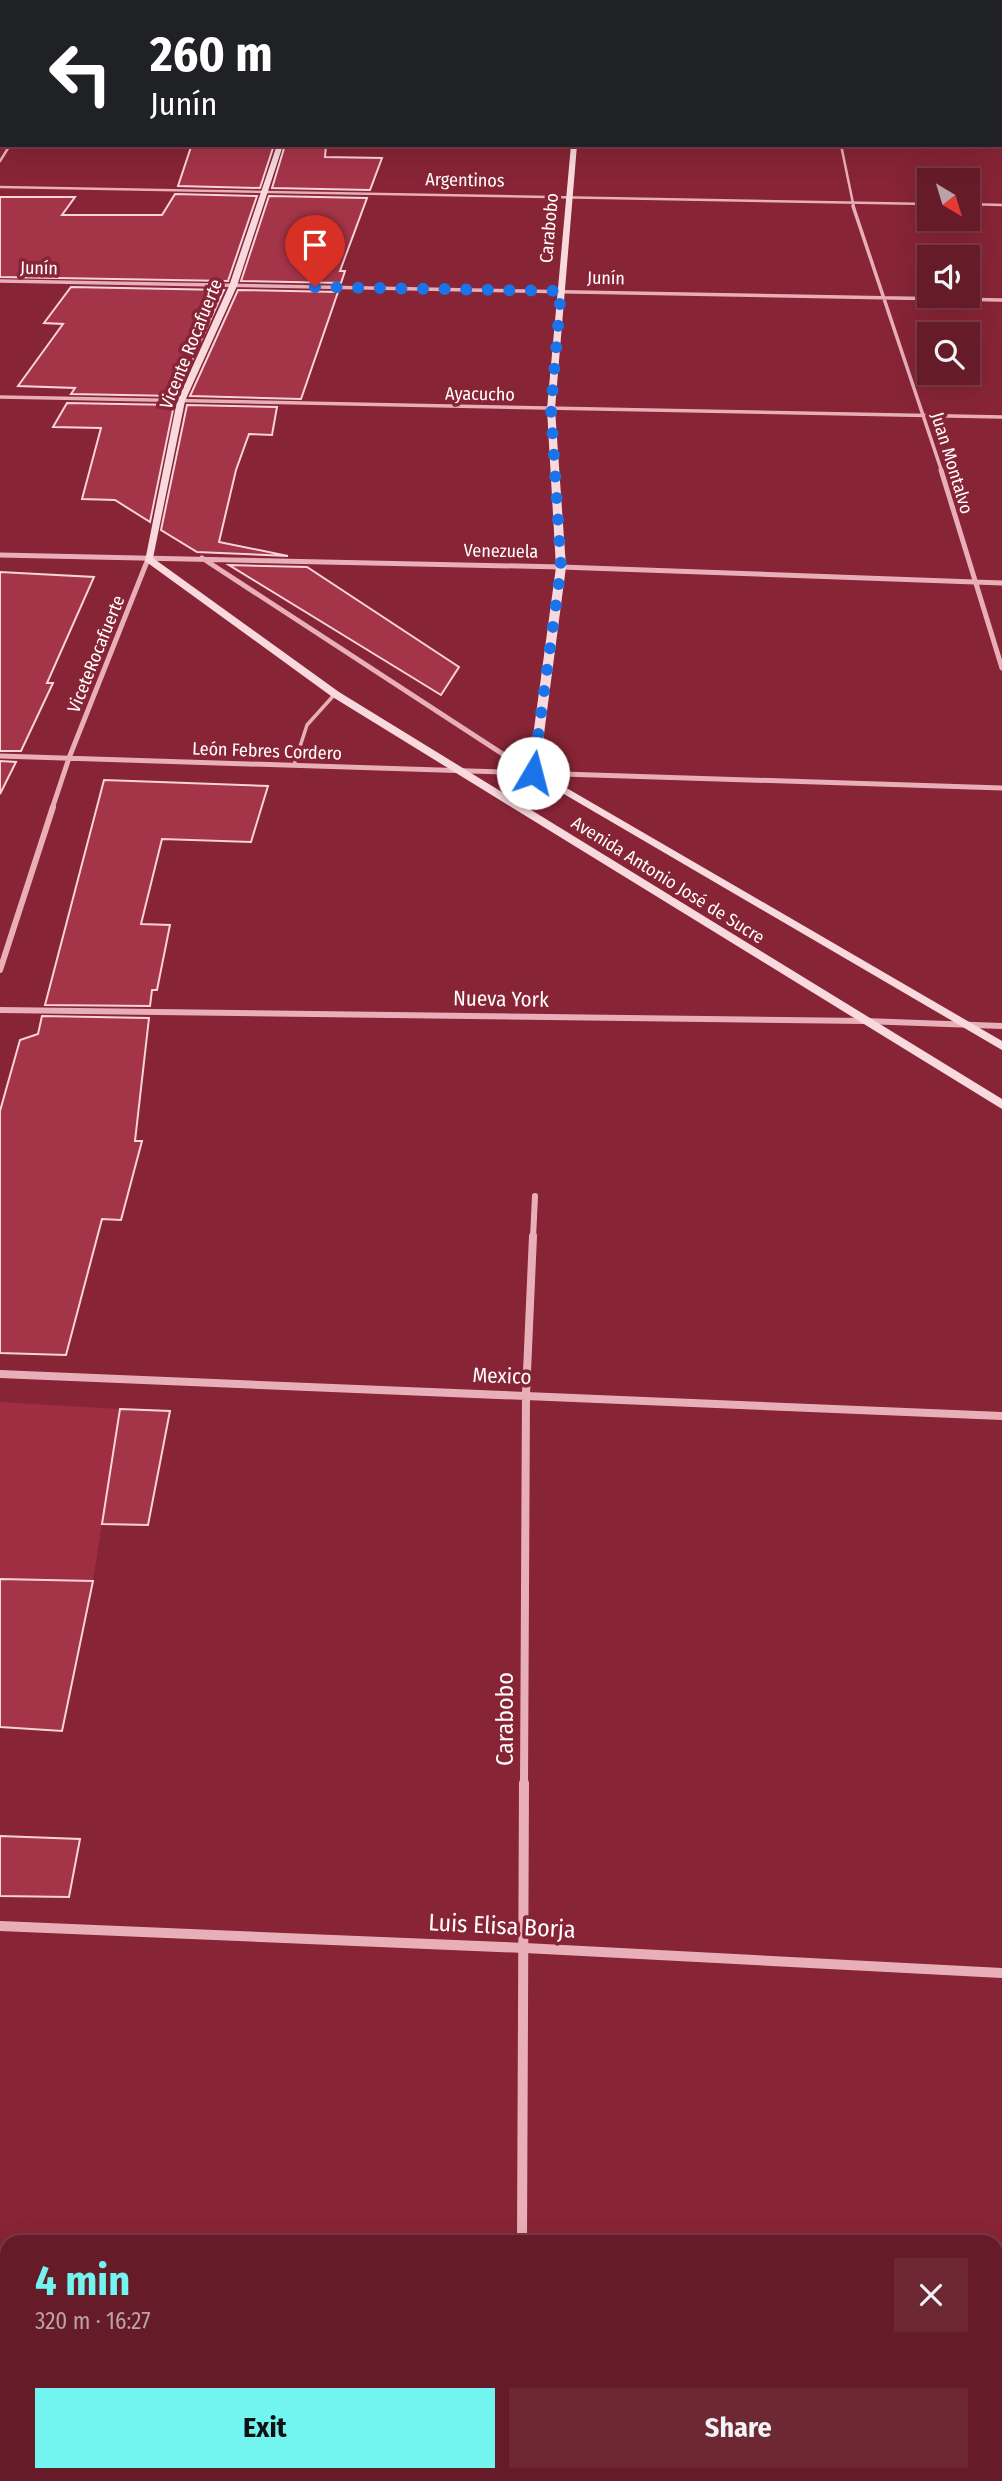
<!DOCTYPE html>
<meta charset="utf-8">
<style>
:root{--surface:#651b28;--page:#6d2834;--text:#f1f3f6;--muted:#bca1a8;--line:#793945;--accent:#72f4f1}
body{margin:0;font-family:"Fira Sans Condensed",sans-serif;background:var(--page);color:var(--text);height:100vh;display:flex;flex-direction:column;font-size:26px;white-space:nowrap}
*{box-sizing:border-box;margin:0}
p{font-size:23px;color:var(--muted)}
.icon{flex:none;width:38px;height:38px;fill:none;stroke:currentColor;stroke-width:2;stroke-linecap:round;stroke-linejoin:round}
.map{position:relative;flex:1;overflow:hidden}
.details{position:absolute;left:0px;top:2235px;width:1003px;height:247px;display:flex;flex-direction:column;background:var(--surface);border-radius:21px 21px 0 0;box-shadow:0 7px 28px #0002,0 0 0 2px var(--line)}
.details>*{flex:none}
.guide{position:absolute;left:0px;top:0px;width:1003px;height:147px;box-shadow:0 7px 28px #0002,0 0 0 2px var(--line);background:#202124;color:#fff;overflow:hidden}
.needle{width:46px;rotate:142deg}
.tools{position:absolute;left:917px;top:168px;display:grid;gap:14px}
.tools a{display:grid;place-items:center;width:63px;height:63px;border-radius:0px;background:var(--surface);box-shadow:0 7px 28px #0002,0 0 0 2px var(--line);font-size:35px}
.pin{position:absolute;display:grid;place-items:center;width:60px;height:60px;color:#fff;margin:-72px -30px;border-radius:50% 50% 50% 0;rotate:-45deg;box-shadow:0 0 7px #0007}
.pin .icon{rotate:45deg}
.me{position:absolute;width:77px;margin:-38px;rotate:8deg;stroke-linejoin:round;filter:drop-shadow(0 0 5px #0008)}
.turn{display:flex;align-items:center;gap:24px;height:147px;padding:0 35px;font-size:32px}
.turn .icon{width:91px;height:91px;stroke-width:2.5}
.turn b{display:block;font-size:49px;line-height:60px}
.round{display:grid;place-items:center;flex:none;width:74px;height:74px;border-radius:0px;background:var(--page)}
.headline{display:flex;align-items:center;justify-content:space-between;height:119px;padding:0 35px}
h1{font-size:42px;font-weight:700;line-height:52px;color:var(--accent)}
.cta{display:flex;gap:14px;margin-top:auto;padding:14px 35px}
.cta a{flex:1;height:80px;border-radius:0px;background:var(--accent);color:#111;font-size:28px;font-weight:700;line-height:80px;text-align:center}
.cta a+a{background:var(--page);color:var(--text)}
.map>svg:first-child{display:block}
.green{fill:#9f2e43}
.building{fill:#a43448;stroke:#f7d3da;stroke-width:2}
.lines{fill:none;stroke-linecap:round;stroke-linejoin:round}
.lane{stroke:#e9afb9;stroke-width:3.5}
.street-far5{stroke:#e9afb9;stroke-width:2.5}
.street-far4{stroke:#e9afb9;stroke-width:3.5}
.street-far3{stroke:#e9afb9;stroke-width:5}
.street-far2{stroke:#e9afb9;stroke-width:6}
.street-far1{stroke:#e9afb9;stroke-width:8}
.street{stroke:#e9afb9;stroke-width:10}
.secondary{fill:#f7d9de;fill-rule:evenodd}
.route{stroke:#1a73e8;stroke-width:12;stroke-dasharray:0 21.6}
.labels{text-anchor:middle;stroke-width:7;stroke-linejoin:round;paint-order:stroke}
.far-street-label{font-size:18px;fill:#fff;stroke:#872435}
.street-label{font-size:21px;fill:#fff;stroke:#872435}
.near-street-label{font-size:24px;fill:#fff;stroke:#872435}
</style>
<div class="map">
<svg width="1002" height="2481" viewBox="0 0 1002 2481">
<rect width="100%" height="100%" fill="#872435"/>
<path class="green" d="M0,1402L120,1409L93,1581L0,1579Z"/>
<path class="building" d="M216,145H274L260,188L178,186L191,147Z
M285,145H326L325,157L382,158L370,190L272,188Z
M175,194L257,196L228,281L0,277V197H75L62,215H162Z
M269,196L367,198L340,271H345L341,283L241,281Z
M71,287L224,290L176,396L71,394L75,388L18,386L63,324L44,323Z
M238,290L338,292L301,399L190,396Z
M67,403L174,405L150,522L115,500L82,499L101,428L53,427Z
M187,405L277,407L272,435L249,434L236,470L219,542L288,556L197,552L161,530Z
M229,565L307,567L459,667L441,695Z
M0,572L94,577L47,683H53L21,751H0Z
M0,761L16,762L0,794Z
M104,780L268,786L251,842L162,839L141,924L170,925L157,990H152L150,1006L45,1005Z
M42,1016L149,1018L135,1141H142L121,1220L102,1219L66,1355L0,1353V1111L20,1040L38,1034Z
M120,1409L170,1411L148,1525L102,1524Z
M0,1579L93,1581L62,1731L0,1727Z
M0,1836L80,1839L69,1897L0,1896Z"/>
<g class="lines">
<path class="lane" d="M294,765L307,725L335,694"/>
<path class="street-far5" d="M841,145L854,208
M0,161L10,145
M0,187L929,204
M968,204L1002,205"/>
<path class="street-far4" d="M853,206L942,472
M0,281L1002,300
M0,397L1002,417"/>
<path class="street-far3" d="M941,470L1002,668
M0,555L561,567L1002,583
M202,558L532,773
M0,756L1002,788
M52,809L69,758L148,559"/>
<path class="street-far2" d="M0,970L53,807
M0,1010L865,1021L1002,1026
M533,1238L535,1196"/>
<path class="street-far1" d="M0,1374L1002,1416
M524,1785L526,1394L533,1236"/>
<path class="street" d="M0,1926L525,1948L1002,1973
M522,2242L524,1783
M519,2474V2481"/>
<path class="secondary" d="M328,0H334L327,2Z
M575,0H581V2H575Z
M1001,48H1002V52H1001Z
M277,145H283L237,286L185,401L153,558L339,692L1002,1099V1109L331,696L145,561L177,401L229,286Z
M571,145H577L555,409L566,567L539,772L1002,1041V1050L528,773L556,567L547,409Z"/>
</g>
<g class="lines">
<path class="route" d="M315,287L561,291L551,409L561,567L533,773"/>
</g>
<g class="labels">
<g class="far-street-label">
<text transform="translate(465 180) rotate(1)" y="6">Argentinos</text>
<text transform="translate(549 228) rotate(-85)" y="6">Carabobo</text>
<text transform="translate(39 268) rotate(1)" y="6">Junín</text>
<text transform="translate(606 278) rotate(1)" y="6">Junín</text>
<text transform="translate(191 344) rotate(-68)" y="6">Vicente Rocafuerte</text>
<text transform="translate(480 394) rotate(1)" y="6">Ayacucho</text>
<text transform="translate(952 463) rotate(73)" y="6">Juan Montalvo</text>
<text transform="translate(501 551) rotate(1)" y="6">Venezuela</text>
<text transform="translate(96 654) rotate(-68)" y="6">ViceteRocafuerte</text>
<text transform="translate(267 751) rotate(2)" y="6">León Febres Cordero</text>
<text transform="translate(668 880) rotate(32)" y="6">Avenida Antonio José de Sucre</text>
</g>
<g class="street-label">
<text transform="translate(501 999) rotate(1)" y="7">Nueva York</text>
<text transform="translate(502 1376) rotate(2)" y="7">Mexico</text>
</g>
<g class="near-street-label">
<text transform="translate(505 1719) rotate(-90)" y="8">Carabobo</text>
<text transform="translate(502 1926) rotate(3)" y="8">Luis Elisa Borja</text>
</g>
</g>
</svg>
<div class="tools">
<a><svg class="needle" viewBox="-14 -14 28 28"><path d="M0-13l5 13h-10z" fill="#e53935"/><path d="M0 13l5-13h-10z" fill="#bca1a8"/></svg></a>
<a><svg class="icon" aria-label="sound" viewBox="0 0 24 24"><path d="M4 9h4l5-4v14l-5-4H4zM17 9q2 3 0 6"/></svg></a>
<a><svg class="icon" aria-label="search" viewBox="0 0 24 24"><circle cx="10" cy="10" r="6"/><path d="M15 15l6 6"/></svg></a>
</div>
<div class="pin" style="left:315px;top:287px;background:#d93025"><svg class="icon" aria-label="arrive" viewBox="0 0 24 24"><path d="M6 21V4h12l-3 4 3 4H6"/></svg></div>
<svg class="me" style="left:533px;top:773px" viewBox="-20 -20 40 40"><circle r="19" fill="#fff"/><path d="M0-13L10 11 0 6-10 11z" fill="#1a73e8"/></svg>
<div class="guide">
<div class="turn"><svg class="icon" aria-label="left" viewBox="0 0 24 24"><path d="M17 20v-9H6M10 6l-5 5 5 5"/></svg><div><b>260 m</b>Junín</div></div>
</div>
<section class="details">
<div class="headline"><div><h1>4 min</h1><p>320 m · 16:27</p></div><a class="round"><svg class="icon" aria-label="close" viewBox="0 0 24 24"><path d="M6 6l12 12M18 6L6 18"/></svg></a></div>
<div class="cta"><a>Exit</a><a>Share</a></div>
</section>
</div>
